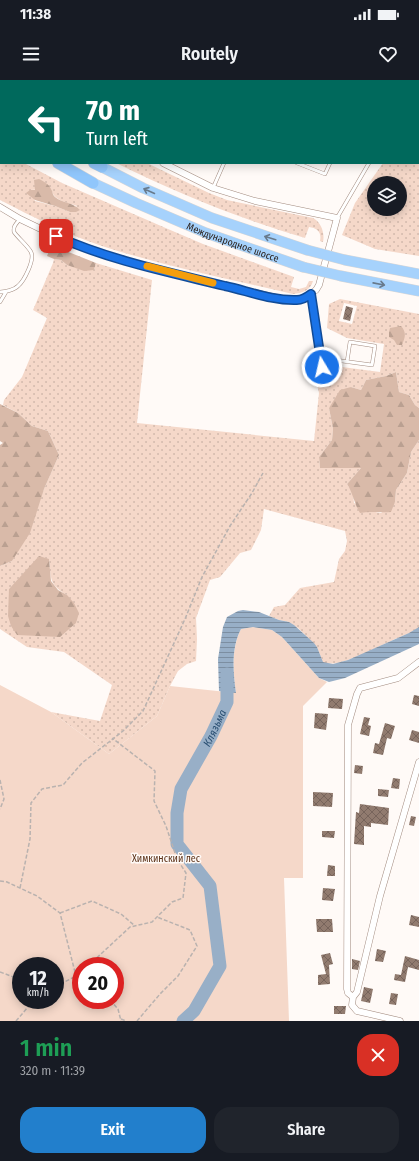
<!DOCTYPE html>
<meta charset="utf-8">
<style>
:root{--surface:#171b24;--page:#20242c;--text:#f1f3f6;--muted:#9ea1a6;--accent:#227fcc}
body{margin:0;font-family:"Fira Sans Condensed",sans-serif;background:var(--page);color:var(--text);height:100vh;display:flex;flex-direction:column;font-size:15px;white-space:nowrap}
*{box-sizing:border-box;margin:0}
p{font-size:13px;color:var(--muted)}
.icon{flex:none;width:22px;height:22px;fill:none;stroke:currentColor;stroke-width:2;stroke-linecap:round;stroke-linejoin:round}
.map{position:relative;height:941px;overflow:hidden}
.sheet{display:flex;flex-direction:column;background:var(--surface);flex:1}
.sheet>*{flex:none}
.hud{position:absolute;left:0px;top:0px;width:419px;height:84px;box-shadow:0 2px 10px #0003;background:#00695c;color:#fff;overflow:hidden}
.controls{position:absolute;left:367px;top:96px;display:grid;gap:8px}
.controls a{display:grid;place-items:center;width:40px;height:40px;border-radius:50%;background:var(--surface);box-shadow:0 2px 10px #0003;font-size:20px}
.speed{position:absolute;left:12px;top:877px;display:flex;gap:8px;font-size:20px;font-weight:700;text-align:center}
.speed>*{display:grid;place-content:center;width:52px;height:52px;border-radius:50%;background:var(--surface);box-shadow:0 2px 10px #0003;line-height:1}
.speed small{font-size:10px;font-weight:400}
.speed .limit{border:6px solid #d22;background:#fff;color:#111}
.pin{position:absolute;display:grid;place-items:center;width:34px;height:34px;color:#fff;margin:-17px;border-radius:8px;box-shadow:0 2px 6px #0006}
.me{position:absolute;width:44px;margin:-22px;rotate:351deg;stroke-linejoin:round;filter:drop-shadow(0 0 3px #0008)}
.turn{display:flex;align-items:center;gap:14px;height:84px;padding:0 20px;font-size:18px}
.turn .icon{width:52px;height:52px;stroke-width:2.5}
.turn b{display:block;font-size:28px;line-height:34px}
.round{display:grid;place-items:center;flex:none;width:42px;height:42px;border-radius:16px;background:var(--page)}
.headline{display:flex;align-items:center;justify-content:space-between;height:68px;padding:0 20px}
h1{font-size:24px;font-weight:600;line-height:30px;color:#1e9e55}
.cta{display:flex;gap:8px;margin-top:auto;padding:8px 20px}
.cta a{flex:1;height:46px;border-radius:16px;background:var(--accent);color:#fff;font-size:16px;font-weight:600;line-height:46px;text-align:center}
.cta a+a{background:var(--page);color:var(--text)}
.status{display:flex;justify-content:space-between;align-items:center;height:28px;padding:0 20px;background:var(--surface);direction:ltr}
.status svg{height:11px;fill:currentColor}
header{display:flex;justify-content:space-between;align-items:center;height:52px;padding:0 20px;background:var(--surface);font-size:18px;font-weight:600}
.map>svg:first-child{display:block}
.grass{fill:url(#grass-dots);fill-rule:evenodd}
.forest{fill:url(#forest-firs)}
.green{fill:#f5d8c9;fill-rule:evenodd}
.water{fill:url(#water-rules)}
.lines{fill:none;stroke-linecap:round;stroke-linejoin:round}
.river{stroke:#98afc7;stroke-width:13}
.building{fill:url(#building-cross-hatch)}
.service-casing{stroke:#a38c80;stroke-width:4}
.minor-casing{stroke:#a38c80;stroke-width:7}
.trunk-casing{stroke:#d9d7d6;stroke-width:11}
.motorway-casing{stroke:#d9d7d6;stroke-width:12}
.path{stroke:#b9b2af;stroke-width:1.5;stroke-dasharray:4 2;stroke-linecap:butt}
.service{stroke:#fff;stroke-width:3}
.minor{stroke:#fff;stroke-width:6}
.trunk{stroke:#a6d2fc;stroke-width:10}
.motorway{stroke:#90c6fb;stroke-width:11}
.trunk-bridge-casing{stroke:#d9d7d6;stroke-width:11;stroke-linecap:butt}
.trunk-bridge{stroke:#a6d2fc;stroke-width:10}
.oneway{stroke:#687a8c}
.route-casing{stroke:#114b97;stroke-width:10}
.route{stroke:#1a73e8;stroke-width:7}
.slow{stroke:#f59e0b;stroke-width:7}
.labels{text-anchor:middle;stroke-width:3;stroke-linejoin:round;paint-order:stroke}
.street-label{font-size:10px;fill:#2b221d;stroke:#fffaf7}
.park-label{font-size:10px;fill:#592f15;stroke:#fffaf7}
.water-label{font-size:11px;font-style:italic;fill:#294e71;stroke:#fffaf7}
</style>
<div class="status"><b>11:38</b><svg viewBox="0 0 49 12"><path d="M0 12V9h3v3zM5 12V6h3v6zM10 12V3h3v9zM15 12V0h3v12zM26 1h20v11H26zM47 4h2v5h-2z"/></svg></div>
<header><svg class="icon" aria-label="menu" viewBox="0 0 24 24"><path d="M4 6h16M4 12h16M4 18h16"/></svg>Routely<svg class="icon" aria-label="heart" viewBox="0 0 24 24"><path d="M12 20l-8-8c-3-5 5-10 8-4 3-6 11-1 8 4z"/></svg></header>
<div class="map">
<svg width="419" height="941" viewBox="0 0 419 941">
<defs>
<pattern id="grass-dots" width="8" height="8" patternUnits="userSpaceOnUse"><rect width="8" height="8" fill="#f5d8c9"/><path d="M2 2h.1M6 6h.1" fill="none" stroke="#d2b9ac" stroke-width="1.8" stroke-linecap="round"/></pattern>
<pattern id="forest-firs" width="22" height="20" patternUnits="userSpaceOnUse"><rect width="22" height="20" fill="#d9baa9"/><path d="M5 1l3.5 6h-7zM16 11l3.5 6h-7z" fill="#baa091"/></pattern>
<pattern id="water-rules" width="6" height="5" patternUnits="userSpaceOnUse"><rect width="6" height="5" fill="#98afc7"/><path d="M0 2.5h6" fill="none" stroke="#7c8ea1"/></pattern>
<pattern id="building-cross-hatch" width="8" height="8" patternUnits="userSpaceOnUse"><rect width="8" height="8" fill="#917b6f"/><path d="M0 0l8 8M0 8l8-8" fill="none" stroke="#77645b"/></pattern>
</defs>
<rect width="100%" height="100%" fill="#fffaf7"/>
<path class="grass" d="M400,0H419V176L375,169L342,155L355,123L383,83H418V1ZM374,103H400V129H374Z
M0,70L1,83H24L62,103L168,149L203,164L294,197L291,207L299,209L306,207L309,201H313C310,211 302,213 293,214C229,199 164,186 102,166C66,154 33,137 0,120ZM51,109C54,121 66,122 77,126L70,132L55,126L35,121L30,110Z
M116,83H147L209,113L227,120L313,138C321,142 325,153 323,162L320,161C322,152 317,148 309,147L305,158C238,138 179,114 116,83Z
M54,179L61,180L67,185L94,190L96,183L152,200L137,343L314,361L319,313L314,288L325,296L342,287L380,292L384,264L347,258L327,248L329,224L340,219L419,234V328L415,325L409,315L399,312L396,292L386,296L366,300L361,310L351,307L329,328L333,349L332,360L319,377L320,388L362,387L347,404L353,413L354,423L370,431L381,433L395,422L396,410L407,393L411,372L419,360V547C411,554 400,556 391,561C372,569 343,587 323,583L317,567L298,548L289,542L279,540L269,536L274,527L285,525L300,508L334,502L339,479L345,471L347,461L345,451L264,429L261,450L251,470L240,473L220,497L210,500L196,538L197,559L196,581L187,584L178,591L170,606L157,636L109,674L51,632L100,641L112,605L64,572L27,567L0,549V486L12,481L59,375L48,351L32,346L18,333L3,325L4,320L22,297L47,238L33,230L53,183ZM344,223L357,226L352,244L339,241ZM49,479C51,498 49,505 67,515L9,509Z"/>
<path class="forest" d="M39,99C43,101 49,104 51,109C53,112 52,114 55,117C62,123 73,122 80,130L76,132H70L55,126L35,120L26,113L30,110H35L34,100Z
M52,166L61,169L96,183L94,190L84,191L67,185L61,180L54,179L47,176L49,171Z
M401,246C407,253 405,257 402,265H397L394,260L389,257V252L390,248Z
M396,292L399,312L409,315L415,325L419,328V360L411,372L407,393L396,410L395,422L391,432C380,433 370,431 360,433C354,423 353,413 347,404L361,388H320L319,377L332,360L333,349L329,328L340,310L351,307L361,310L366,300L386,296Z
M0,324L18,333L32,346L48,351L59,375L44,409L30,453L12,481L0,486V365L3,363L0,361Z
M39,476L49,479L51,501L58,510L67,515L74,523L79,533L76,543L60,557L17,555L11,546L8,536L9,509Z"/>
<path class="green" d="M253,547L272,550L282,557L319,598L327,602L303,626V798H284L289,941H0V605L51,632L109,674L157,636L170,606L236,613C233,592 231,569 241,549ZM21,886H55V920H21ZM81,886H115V920H81Z"/>
<path class="water" d="M243,530L259,532L279,540L289,542L294,545L314,563L317,567L323,582L333,584L348,580L409,553L419,547V564L345,598L329,602L319,598L282,557L272,550L253,547L241,549C231,568 233,592 236,613L219,611L218,579L223,547L227,537L238,531Z"/>
<g class="lines">
<path class="river" id="s1" d="M183,941L194,931L220,886L210,806L177,764V733L181,709L211,656L227,622V594"/>
</g>
<path class="building" d="M346,226L353,228L350,241L343,239Z
M414,615L419,616V626L412,624Z
M329,618L343,619L342,629L328,628Z
M315,633L328,634L326,650L314,648Z
M364,637L370,638L368,645L371,646L369,656L360,654Z
M385,643L395,646L391,659L387,658L383,675L373,673L375,663L379,664Z
M412,650L419,652V663L409,660Z
M355,685L363,686L362,694L354,693Z
M393,698L400,699L399,709L391,708Z
M378,709L389,710L388,717L378,716Z
M313,712L333,713L332,727L313,726Z
M360,724L389,728L388,745L371,743V747L364,746V765L354,764L356,732L359,733Z
M411,736L416,737L414,746L409,745Z
M322,751H335L334,758L322,757Z
M328,785L335,786V796H327Z
M323,808L335,809L333,821L322,820Z
M411,835L419,837V847L409,845Z
M316,839H332L333,852H317Z
M377,869L386,871L383,882L375,881Z
M330,873L333,884L329,885L330,904L318,905V895L326,894L321,875Z
M405,876L419,880V890L408,887L405,902L394,900L395,894L401,895Z
M352,879L360,881L358,890L352,889Z
M364,907L373,909L370,923L361,921Z
M391,913L398,914L396,925L389,924Z
M334,926H346L345,934H334Z"/>
<g class="lines">
<defs>
<path id="service" d="M334,0L337,1
M383,0L384,1
M134,1L135,0
M297,83L325,94L330,83
M213,108L224,83
M337,138L369,83
M0,212C5,212 14,210 18,206C24,201 35,180 31,172C27,165 19,159 14,152C13,146 16,144 20,139
M311,214L322,287
M0,222L6,212
M320,278L372,285L375,266L350,262L347,282"/>
<path id="minor" d="M2,0L4,1
M0,127L20,139L70,163L98,173L160,190L278,218L289,220H299L305,218L316,210L319,205L337,138L255,121L213,108L163,83
M419,582L398,598L360,608L357,614L348,645L347,909L348,913L353,917L357,912L380,816L419,682
M353,917L352,925L357,931L400,941"/>
<g id="trunk">
<path d="M102,87L143,108L212,138L307,170"/>
<path id="s2" d="M93,103L136,123L206,153L303,187"/>
<path d="M345,180L419,194"/>
<path d="M341,196L419,211"/>
</g>
<path id="motorway" d="M0,31L1,32
M0,51H1
M58,83L93,103
M94,83L102,87"/>
</defs>
<use href="#service" class="service-casing"/>
<use href="#minor" class="minor-casing"/>
<use href="#trunk" class="trunk-casing"/>
<use href="#motorway" class="motorway-casing"/>
<path class="path" d="M0,700L4,719L0,729
M0,801L7,802L37,816L60,833L76,896
M20,808L30,759L31,723L42,709L63,705L82,683L123,651L143,631L185,539L202,497L230,446L252,413L263,393
M60,833L92,821L121,834L135,846
M88,886L130,847L152,842L172,822L183,818L186,793L177,779L166,746L154,721L155,691L112,658
M0,892L19,899L21,901
M55,907L76,896L81,892
M110,920L118,929L121,941
M121,939L126,941
M16,941L34,920
M137,941L160,914L178,896L197,866L190,850L157,837"/>
<use href="#service" class="service"/>
<use href="#minor" class="minor"/>
<use href="#trunk" class="trunk"/>
<use href="#motorway" class="motorway"/>
<defs>
<path id="trunk-bridge" d="M307,170L345,180
M303,187L341,196"/>
</defs>
<use href="#trunk-bridge" class="trunk-bridge-casing"/>
<use href="#trunk-bridge" class="trunk-bridge"/>
</g>
<defs><path id="oneway-shaft" d="M-6 0H5M1.5-3L5.5 0L1.5 3" fill="none" stroke-width="1.6" stroke-linecap="round" stroke-linejoin="round"/></defs>
<g class="oneway">
<use href="#oneway-shaft" transform="translate(149 111) rotate(-156)"/>
<use href="#oneway-shaft" transform="translate(270 158) rotate(-163)"/>
<use href="#oneway-shaft" transform="translate(379 204) rotate(11)"/>
</g>
<g class="lines">
<defs>
<path id="route" d="M56,156C109,180 168,192 225,206C248,211 273,221 297,220C303,220 307,217 311,214L322,287"/>
</defs>
<use href="#route" class="route-casing"/>
<use href="#route" class="route"/>
<path class="slow" d="M147,186L213,203"/>
</g>
<g class="labels">
<g class="street-label">
<text dy="4" stroke="none"><textPath href="#s2" startOffset="152">Международное шоссе</textPath></text>
</g>
<g class="park-label">
<text x="166" y="782">Химкинский лес</text>
</g>
<g class="water-label">
<text dy="4" stroke="none"><textPath href="#s1" startOffset="326">Клязьма</textPath></text>
</g>
</g>
</svg>
<div class="controls">
<a><svg class="icon" aria-label="layers" viewBox="0 0 24 24"><path d="M12 4l9 5-9 5-9-5zM3 14l9 5 9-5"/></svg></a>
</div>
<div class="speed"><div>12<small>km/h</small></div><div class="limit">20</div></div>
<div class="pin" style="left:56px;top:156px;background:#d93025"><svg class="icon" aria-label="arrive" viewBox="0 0 24 24"><path d="M6 21V4h12l-3 4 3 4H6"/></svg></div>
<svg class="me" style="left:322px;top:287px" viewBox="-20 -20 40 40"><circle r="17" fill="#1a73e8" stroke="#fff" stroke-width="3"/><path d="M0-11L8 9 0 5-8 9z" fill="#fff"/></svg>
<div class="hud">
<div class="turn"><svg class="icon" aria-label="left" viewBox="0 0 24 24"><path d="M17 20v-9H6M10 6l-5 5 5 5"/></svg><div><b>70 m</b>Turn left</div></div>
</div>
</div>
<section class="sheet">
<div class="headline"><div><h1>1 min</h1><p>320 m · 11:39</p></div><a class="round" style="background:#d93025;color:#fff"><svg class="icon" aria-label="close" viewBox="0 0 24 24"><path d="M6 6l12 12M18 6L6 18"/></svg></a></div>
<div class="cta"><a>Exit</a><a>Share</a></div>
</section>
